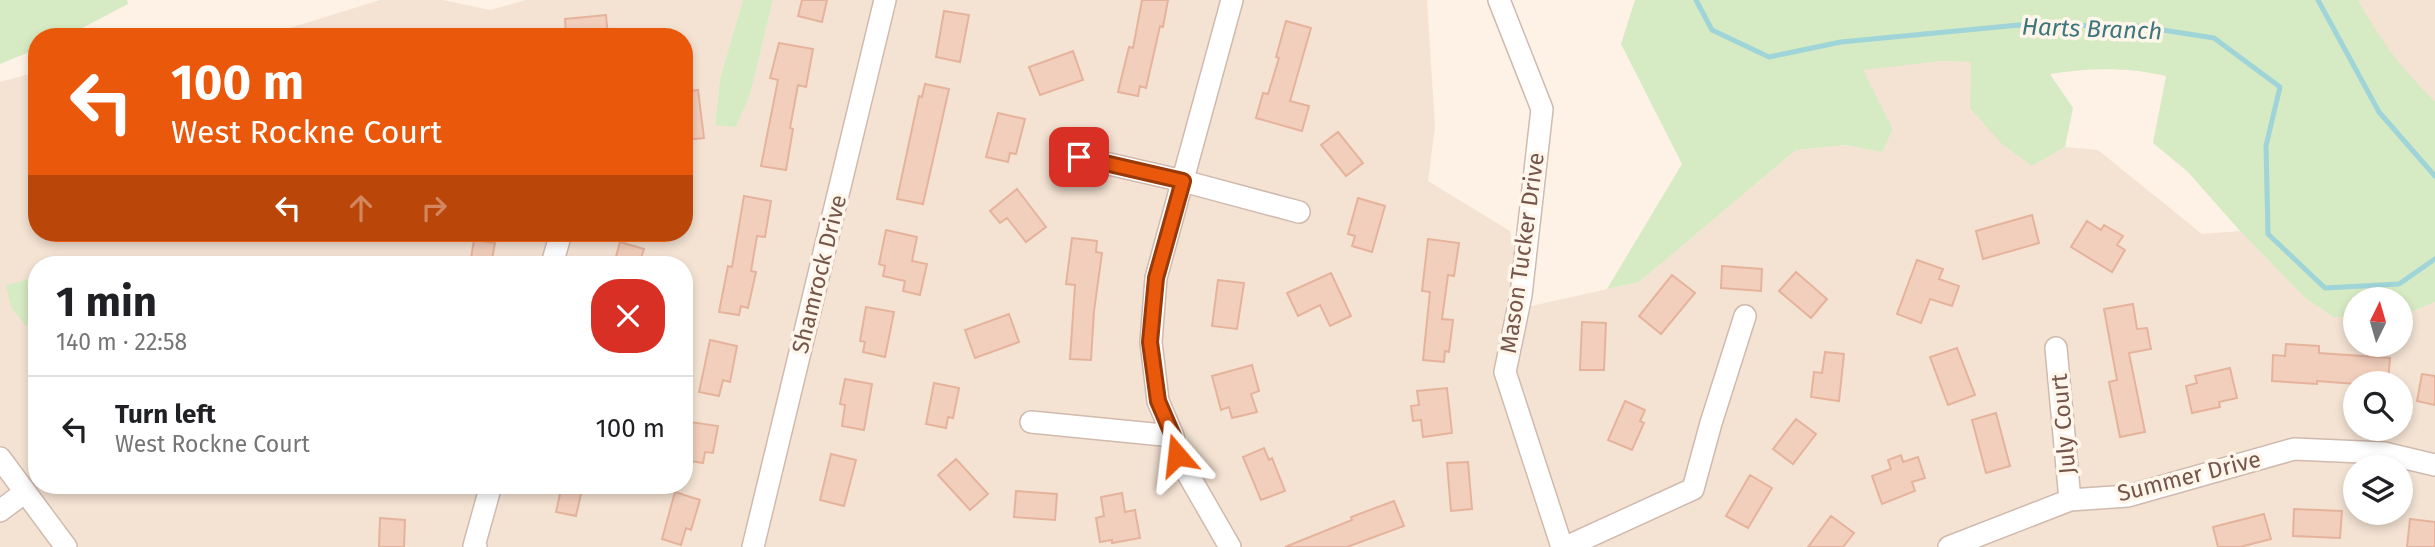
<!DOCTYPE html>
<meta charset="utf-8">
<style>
:root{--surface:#fff;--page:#f2f2f2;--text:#202124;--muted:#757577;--line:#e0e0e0}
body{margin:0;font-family:"Fira Sans",sans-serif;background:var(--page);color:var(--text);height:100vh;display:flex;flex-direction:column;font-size:26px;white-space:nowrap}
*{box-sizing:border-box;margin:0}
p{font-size:23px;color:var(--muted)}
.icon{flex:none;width:38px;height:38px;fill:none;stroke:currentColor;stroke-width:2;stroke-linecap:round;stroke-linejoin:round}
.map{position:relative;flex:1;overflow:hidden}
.drawer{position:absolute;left:28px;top:256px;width:665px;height:238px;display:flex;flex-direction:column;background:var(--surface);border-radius:28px;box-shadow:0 4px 10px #0003}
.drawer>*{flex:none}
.hud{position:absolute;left:28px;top:28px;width:665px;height:214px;border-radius:28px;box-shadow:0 4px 10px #0003;background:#ea580c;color:#fff;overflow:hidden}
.needle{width:46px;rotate:5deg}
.controls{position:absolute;left:2343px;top:287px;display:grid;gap:14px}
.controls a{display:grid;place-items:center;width:70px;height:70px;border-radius:50%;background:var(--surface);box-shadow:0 4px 10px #0003;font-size:35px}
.pin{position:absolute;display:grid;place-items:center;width:60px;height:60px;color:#fff;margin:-30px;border-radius:14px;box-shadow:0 4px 10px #0006}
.me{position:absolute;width:77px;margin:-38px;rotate:343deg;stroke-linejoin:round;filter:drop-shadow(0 0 5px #0008)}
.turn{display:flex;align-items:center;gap:24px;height:147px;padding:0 28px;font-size:32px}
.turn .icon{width:91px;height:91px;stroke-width:2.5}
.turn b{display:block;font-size:49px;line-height:60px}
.lanes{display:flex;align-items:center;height:66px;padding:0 28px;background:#0003;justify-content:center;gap:35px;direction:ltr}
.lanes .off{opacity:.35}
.round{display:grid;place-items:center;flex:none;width:74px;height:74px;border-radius:28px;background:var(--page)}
.headline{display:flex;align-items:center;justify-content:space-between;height:119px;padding:0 28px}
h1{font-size:42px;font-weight:700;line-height:52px}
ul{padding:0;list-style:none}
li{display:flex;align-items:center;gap:21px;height:105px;padding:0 28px;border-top:2px solid var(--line)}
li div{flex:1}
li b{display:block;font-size:26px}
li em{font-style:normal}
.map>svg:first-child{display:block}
.residential{fill:#f4e3d3;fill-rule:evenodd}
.green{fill:#d6eac3}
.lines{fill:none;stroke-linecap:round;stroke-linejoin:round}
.stream{stroke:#9fd4d8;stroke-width:5}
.building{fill:#f2cebc;stroke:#e5b39c;stroke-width:2}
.street-casing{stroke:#d0baae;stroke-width:24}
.street{stroke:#fff;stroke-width:21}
.route-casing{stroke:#983908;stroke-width:18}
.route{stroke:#ea580c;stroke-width:12}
.labels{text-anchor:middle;stroke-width:7;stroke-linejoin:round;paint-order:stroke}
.street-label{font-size:23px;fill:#76564a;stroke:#fff6eb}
.water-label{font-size:24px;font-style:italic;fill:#3d767c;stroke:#fff6eb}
</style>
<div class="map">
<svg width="2435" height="547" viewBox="0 0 2435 547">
<rect width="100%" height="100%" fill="#fdf2e5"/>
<path class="residential" d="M380,0H443L490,10L526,0H743L720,78L715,124L736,127L750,95L773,0H1427L1435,127L1428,181L1510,231L1527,307L1639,282L1796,150L1846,145L1882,152L1893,129L1862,69L1941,61L1971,62L2003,145L2032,166L2065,147L2098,150L2202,234L2240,231L2304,297L2333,317H2355L2356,345H2401V316L2435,302V547H0V82L37,72V233H684V37H261ZM37,264H684V485H37ZM2356,383H2401V429H2356ZM2356,467H2401V513H2356Z
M2358,0H2435V101L2407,75L2377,36Z"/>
<path class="green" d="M0,0H127L128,4L65,37H37V49L0,64Z
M743,0H773L750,95L736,127L715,125L720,78Z
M1635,0H2358C2380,40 2402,70 2435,101V302L2401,316V299H2356L2355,317H2333L2304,297L2240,231L2188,172L2153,143L2166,76C2126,67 2090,68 2050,74L2073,108L2065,147L2032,166L2003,145L1970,108L1971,62L1941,61L1863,70L1893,129L1882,152L1846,145L1796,150L1639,282L1607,289L1682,164L1621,44Z
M37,277V318L26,326L11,307L6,285Z"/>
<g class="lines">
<path class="stream" d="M1696,0L1712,30L1769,57L1841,42L2019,25L2137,26L2214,38L2280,87L2266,146L2268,234L2325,288L2399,284L2435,259
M2318,0L2379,112L2435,176"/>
</g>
<path class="building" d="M802,0H827L822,22L798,16Z
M1142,0H1168L1163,27L1160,26L1146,88L1140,86L1138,96L1118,92L1129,47L1133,48Z
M944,11L969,15L960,62L936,57Z
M606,15L608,37H566L565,19Z
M1286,21L1311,28L1290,101L1309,106L1302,131L1256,118L1263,93L1268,94L1279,58L1276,57Z
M779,43L813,49L806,87L798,85L790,128L793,129L786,170L761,166L778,80L770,78Z
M1073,51L1083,80L1040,95L1029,67Z
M925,84L949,89L923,204L897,199L919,96L922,97Z
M698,90L704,138L684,140V92Z
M998,113L1025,119L1016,154L1010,153L1008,162L986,157Z
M1338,132L1363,163L1346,176L1321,145Z
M1017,189L1046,227L1026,242L1007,218L1000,223L990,211Z
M744,196L771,201L765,237L757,236L751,271L756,272L748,308L741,306L739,315L719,312L728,266L732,267Z
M1358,198L1385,206L1372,252L1352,246L1355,236L1348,234Z
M2032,215L2039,243L1983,259L1976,231Z
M2087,221L2101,230L2104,225L2123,236L2117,245L2125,250L2112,272L2071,247Z
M886,230L917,237L912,261L927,264L920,295L903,291L905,281L883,276L885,266L879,264Z
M1072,238L1097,241L1096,252L1102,253L1094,311L1091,360L1070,359L1075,285L1066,284Z
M1428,239L1459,243L1454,276L1448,275L1442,319L1453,320L1449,352L1445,351L1444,362L1423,360L1430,292L1422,291Z
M474,240L495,243L491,264H470Z
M620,242L644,249L639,264H614Z
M1917,260L1943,269L1939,279L1959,286L1952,306L1930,299L1921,323L1897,314Z
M1722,266L1762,269L1761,291L1721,288Z
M1796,272L1827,299L1811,318L1779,291Z
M1331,273L1351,316L1330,326L1320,305L1298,316L1287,293Z
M1672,275L1695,293L1661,334L1639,316Z
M1218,280L1244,283L1237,329L1212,326Z
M2133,304L2137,329L2147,328L2151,349L2129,353L2145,432L2120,437L2109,382L2117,380L2104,309Z
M866,307L894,312L885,357L863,352L865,342L860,341Z
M1009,314L1019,342L975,358L965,330Z
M1582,322L1606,323L1604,370H1580Z
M710,340L737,346L730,382L723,380L719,396L699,392Z
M2286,344L2319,346V353L2390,358L2388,383L2356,384L2317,381V384L2272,381L2273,355L2285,356Z
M1957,348L1975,395L1948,405L1930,357Z
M1825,352L1844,354L1839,401L1811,397L1814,372L1822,373Z
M1252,365L1259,391L1251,394L1257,412L1232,418L1229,407L1221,410L1212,376Z
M2230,368L2237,398L2219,402L2220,407L2192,413L2186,386L2197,383L2195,376Z
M2422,374L2435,376V405L2417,401Z
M845,379L872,384L864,430L842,426L845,405L840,404Z
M934,383L959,388L953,418L948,417L946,428L926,424Z
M1447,388L1452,433L1423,437L1421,420L1413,421L1411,406L1419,405L1417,391Z
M1625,401L1645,410L1640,421L1644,423L1632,450L1608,440Z
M1996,413L2010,466L1986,473L1972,420Z
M1796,419L1816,434L1793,464L1773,449Z
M690,422L718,426L713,453L705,452L703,463L684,460Z
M1264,448L1269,460L1272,458L1285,491L1261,500L1243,457Z
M831,454L856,460L844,506L820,500Z
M1901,455L1903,462L1918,457L1925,478L1912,482L1915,491L1882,504L1872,476L1891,469L1888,460Z
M956,459L988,494L970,510L938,475Z
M1468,462L1472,509L1451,511L1447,463Z
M1750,475L1772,488L1748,528L1726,516Z
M562,485H583L576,516L556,512Z
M1016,491L1057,494L1055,520L1014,517Z
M675,492L700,500L691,530L686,528L681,545L662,539Z
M1122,493L1125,512L1135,510L1140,538L1112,543V540L1100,542L1096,518L1104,516L1101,497Z
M1394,501L1404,526L1347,547H1285L1352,520L1351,517Z
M2294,509L2342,511L2340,538L2293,536Z
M2264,514L2271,539L2240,547H2218L2213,527Z
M1831,516L1854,533L1843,547H1808Z
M380,518L405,520L404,547H379Z
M2410,519L2435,522V547H2407Z"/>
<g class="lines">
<defs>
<path id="street" d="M1499,0L1542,109L1521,295L1505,372L1562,547
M1079,157L1183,181L1299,212
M552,264L561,233
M2056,348L2070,500
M1031,422L1173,436
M0,458L66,547
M0,511L25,492
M476,547L474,546L491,485
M753,547L885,0
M1230,547L1177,455L1173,436L1158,401L1151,342L1156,278L1232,0
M1566,547L1693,489L1711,423L1745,316
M1949,547L2070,500L2128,496L2294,449L2384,453L2435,465"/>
</defs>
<use href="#street" class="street-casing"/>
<use href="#street" class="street"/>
</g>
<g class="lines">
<defs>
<path id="route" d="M1079,157L1183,181L1156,278L1150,342L1158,401L1173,436L1177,455"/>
</defs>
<use href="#route" class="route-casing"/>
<use href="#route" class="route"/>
</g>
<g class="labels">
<g class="street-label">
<text transform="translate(1522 253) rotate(-82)" y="8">Mason Tucker Drive</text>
<text transform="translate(819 274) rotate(-76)" y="8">Shamrock Drive</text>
<text transform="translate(2063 424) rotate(-95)" y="8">July Court</text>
<text transform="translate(2189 476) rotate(-14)" y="8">Summer Drive</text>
</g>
<g class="water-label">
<text transform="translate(2092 29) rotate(2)" y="8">Harts Branch</text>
</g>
</g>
</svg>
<div class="controls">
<a><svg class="needle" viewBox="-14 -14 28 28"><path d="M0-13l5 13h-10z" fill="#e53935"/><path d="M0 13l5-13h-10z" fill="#757577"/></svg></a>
<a><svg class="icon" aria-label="search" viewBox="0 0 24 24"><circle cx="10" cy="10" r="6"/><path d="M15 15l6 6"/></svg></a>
<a><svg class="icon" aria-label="layers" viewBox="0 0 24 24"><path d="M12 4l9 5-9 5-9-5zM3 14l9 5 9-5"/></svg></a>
</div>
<div class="pin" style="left:1079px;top:157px;background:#d93025"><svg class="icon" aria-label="arrive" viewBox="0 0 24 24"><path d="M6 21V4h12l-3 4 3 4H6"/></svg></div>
<svg class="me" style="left:1177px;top:455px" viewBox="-20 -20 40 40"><path d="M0-17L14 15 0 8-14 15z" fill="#ea580c" stroke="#fff" stroke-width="4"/></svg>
<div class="hud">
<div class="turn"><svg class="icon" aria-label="left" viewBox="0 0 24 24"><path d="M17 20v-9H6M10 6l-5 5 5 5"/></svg><div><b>100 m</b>West Rockne Court</div></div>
<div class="lanes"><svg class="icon" aria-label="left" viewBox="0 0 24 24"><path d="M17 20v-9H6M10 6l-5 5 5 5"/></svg><svg class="icon off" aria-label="ahead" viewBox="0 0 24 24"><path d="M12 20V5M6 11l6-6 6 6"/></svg><svg class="icon off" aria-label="right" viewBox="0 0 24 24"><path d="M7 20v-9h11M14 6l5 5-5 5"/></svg></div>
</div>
<section class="drawer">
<div class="headline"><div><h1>1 min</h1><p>140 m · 22:58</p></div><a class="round" style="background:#d93025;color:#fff"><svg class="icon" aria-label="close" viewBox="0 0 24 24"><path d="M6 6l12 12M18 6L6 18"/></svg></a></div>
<ul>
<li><svg class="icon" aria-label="left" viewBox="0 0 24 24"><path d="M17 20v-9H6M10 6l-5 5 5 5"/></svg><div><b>Turn left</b><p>West Rockne Court</p></div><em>100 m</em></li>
</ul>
</section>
</div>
